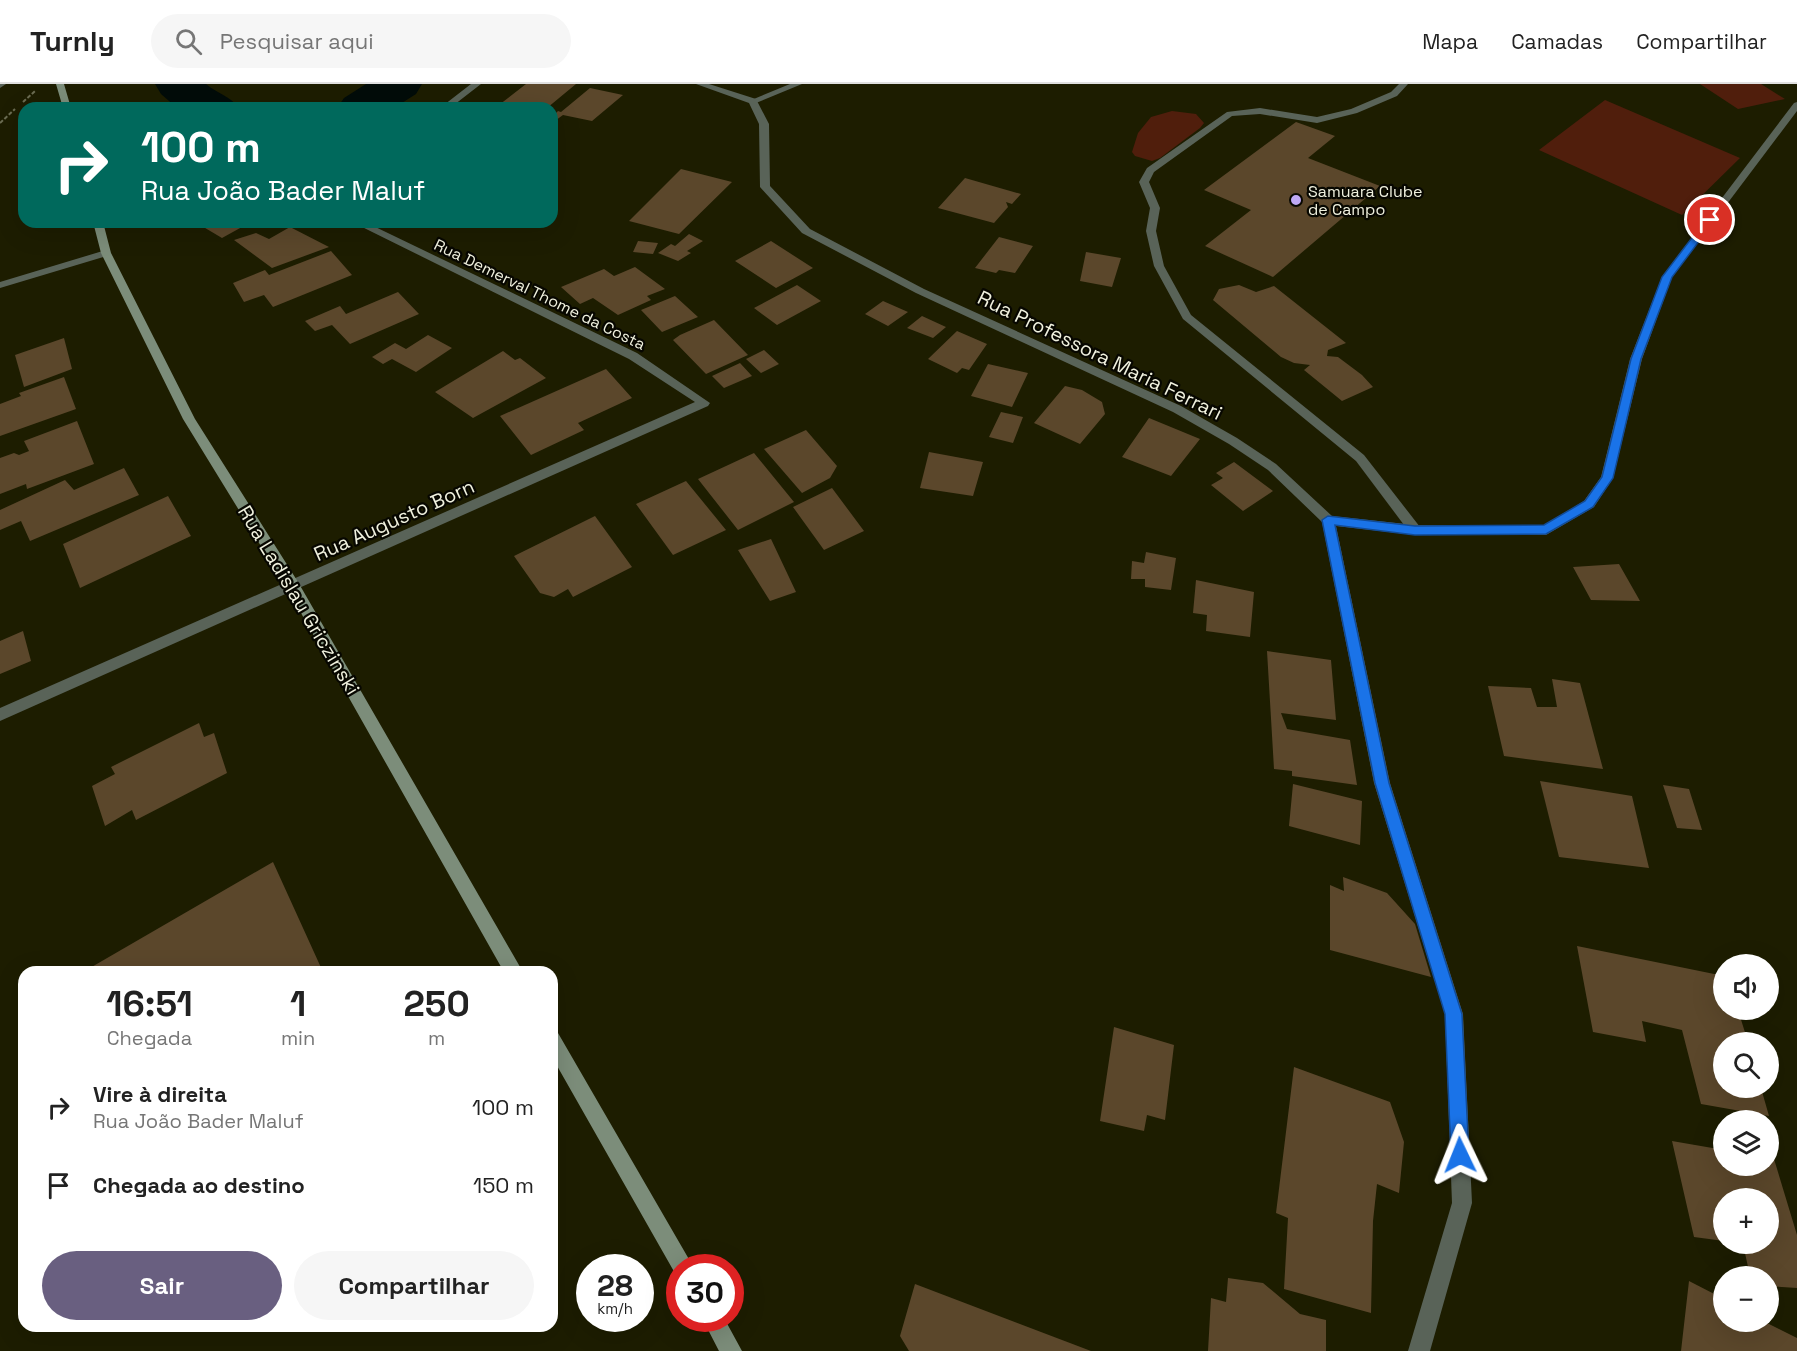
<!DOCTYPE html>
<html lang="pt">
<meta charset="utf-8">
<style>
:root{--surface:#fff;--page:#f6f6f6;--text:#222;--muted:#767676;--line:#e0e0e0;--accent:#695f80}
body{margin:0;font-family:"Space Grotesk",sans-serif;background:var(--page);color:var(--text);height:100vh;display:flex;flex-direction:column;font-size:22px;white-space:nowrap}
*{box-sizing:border-box;margin:0}
p{font-size:20px;color:var(--muted)}
.icon{flex:none;width:33px;height:33px;fill:none;stroke:currentColor;stroke-width:2;stroke-linecap:round;stroke-linejoin:round}
.map{position:relative;flex:1;overflow:hidden}
.details{position:absolute;left:18px;top:882px;width:540px;height:366px;display:flex;flex-direction:column;background:var(--surface);border-radius:18px;box-shadow:0 6px 24px #0002}
.details>*{flex:none}
.top-card{position:absolute;left:18px;top:18px;width:540px;height:126px;border-radius:18px;box-shadow:0 6px 24px #0002;background:#00695c;color:#fff;overflow:hidden}
.controls{position:absolute;left:1713px;top:870px;display:grid;gap:12px}
.controls a{display:grid;place-items:center;width:66px;height:66px;border-radius:50%;background:var(--surface);box-shadow:0 6px 24px #0002;font-size:30px}
.speed{position:absolute;left:576px;top:1170px;display:flex;gap:12px;font-size:30px;font-weight:700;text-align:center}
.speed>*{display:grid;place-content:center;width:78px;height:78px;border-radius:50%;background:var(--surface);box-shadow:0 6px 24px #0002;line-height:1}
.speed small{font-size:15px;font-weight:400}
.speed .limit{border:9px solid #d22;background:#fff;color:#111}
.pin{position:absolute;display:grid;place-items:center;width:51px;height:51px;color:#fff;margin:-26px;border:3px solid #fff;border-radius:50%;box-shadow:0 2px 6px #0007}
.me{position:absolute;width:66px;margin:-33px;rotate:358deg;stroke-linejoin:round;filter:drop-shadow(0 0 4px #0008)}
.turn{display:flex;align-items:center;gap:21px;height:126px;padding:0 24px;font-size:27px}
.turn .icon{width:78px;height:78px;stroke-width:2.5}
.turn b{display:block;font-size:42px;line-height:51px}
.eta{display:flex;justify-content:space-evenly;align-items:center;height:102px;text-align:center}
.eta b{font-size:36px;font-weight:600;line-height:42px}
.button{display:flex;gap:12px;margin-top:auto;padding:12px 24px}
.button a{flex:1;height:69px;border-radius:36px;background:var(--accent);color:#fff;font-size:24px;font-weight:600;line-height:69px;text-align:center}
.button a+a{background:var(--page);color:var(--text)}
ul{padding:0;list-style:none}
li{display:flex;align-items:center;gap:18px;height:78px;padding:0 24px}
li div{flex:1}
li b{display:block;font-size:22px}
li em{font-style:normal}
header{display:flex;align-items:center;gap:36px;box-sizing:border-box;height:84px;padding:0 30px;background:var(--surface);border-bottom:2px solid var(--line)}
header strong{font-size:28px}
nav{display:flex;gap:33px;margin-inline-start:auto;font-size:21px}
.search{width:420px;height:54px;background:var(--page);display:flex;align-items:center;gap:15px;box-sizing:border-box;padding:0 21px;border-radius:33px;color:var(--muted);font-size:22px}
.map>svg:first-child{display:block}
.green{fill:#501e0c}
.lines{fill:none;stroke-linecap:round;stroke-linejoin:round}
.river{fill:#020c09;fill-rule:evenodd}
.building{fill:#5b472b}
.path{stroke:#6b6c52;stroke-width:2;stroke-dasharray:4 2;stroke-linecap:butt}
.service{fill:#596358;fill-rule:evenodd}
.minor{fill:#596358;fill-rule:evenodd}
.secondary{fill:#7c8d7a;fill-rule:evenodd}
.route{fill:#1a73e8;stroke:#114b97;stroke-width:1.5}
.poi-dot{fill:#bfa9f4;stroke:#070700;stroke-width:2}
.labels{text-anchor:middle;stroke-width:4.5;stroke-linejoin:round;paint-order:stroke}
.far-poi-label{font-size:16px;fill:#f0f1de;stroke:#070700;text-anchor:start}
.far-street-label{font-size:16px;fill:#f0f1de;stroke:#070700}
.street-label{font-size:20px;fill:#f0f1de;stroke:#070700}
</style>
<header>
<strong>Turnly</strong>
<div class="search"><svg class="icon" aria-label="search" viewBox="0 0 24 24"><circle cx="10" cy="10" r="6"/><path d="M15 15l6 6"/></svg>Pesquisar aqui</div>
<nav><a>Mapa</a><a>Camadas</a><a>Compartilhar</a></nav>
</header>
<div class="map">
<svg width="1797" height="1267" viewBox="0 0 1797 1267">
<rect width="100%" height="100%" fill="#1d1d00"/>
<path class="green" d="M1700,0H1761L1785,15L1738,25Z
M1605,16L1740,74L1682,131L1539,66Z
M1172,27L1196,30L1204,39L1200,44L1160,74L1152,77L1135,72L1132,68L1138,49L1151,33Z"/>
<g class="lines">
<path class="river" d="M155,0H206C218,10 230,12 239,24H177L161,10Z
M366,0H422L416,10L394,24H337L344,14Z"/>
</g>
<path class="building" d="M526,0H576L547,24H495Z
M590,4L623,11L592,37L563,31L552,39V33L558,27L561,28Z
M1296,38L1335,52L1308,74L1380,102L1273,193L1205,162L1251,126L1204,106Z
M681,85L732,98L679,150L629,137Z
M965,94L1021,110L1012,120L1006,118L1008,123L994,139L938,124Z
M195,138H251L222,154Z
M290,143L329,163L272,184L234,156L256,149L269,155Z
M689,150L703,157L687,167L691,169L678,177L658,169L671,160L675,162Z
M999,153L1033,162L1015,189L999,186L996,189L975,184Z
M638,157L658,159L653,170L633,168Z
M771,157L813,184L776,204L735,177Z
M331,167L352,191L273,223L264,211L244,218L233,199L265,186L269,191Z
M1086,168L1121,174L1112,203L1080,197Z
M635,183L665,205L647,212L651,216L618,231L593,214L580,220L561,203L604,185L614,192Z
M797,201L821,217L777,241L754,224Z
M1239,201L1256,208L1274,202L1346,259L1328,266L1327,272L1338,273L1362,291L1373,303L1342,317L1304,286L1310,281L1294,279L1281,273L1213,216L1219,205Z
M398,208L419,230L350,260L332,241L315,247L305,237L340,222L346,230Z
M675,212L698,233L662,248L641,226Z
M883,217L908,228L888,242L865,230Z
M922,232L946,243L933,254L907,244Z
M714,236L748,271L706,290L673,256L680,251Z
M957,247L987,260L969,286L962,284L957,289L928,275Z
M428,251L452,264L416,288L392,275L383,280L372,273L395,259L406,265Z
M64,254L72,285L24,303L15,271Z
M764,266L779,280L761,289L746,275Z
M503,267L515,276L520,274L546,294L473,334L435,308Z
M740,279L752,292L724,304L712,292Z
M988,280L1028,289L1012,323L971,312Z
M606,285L632,314L578,339L584,346L531,371L500,332Z
M64,293L76,325L0,352V320L21,312L19,309Z
M1065,302L1082,306L1102,318L1105,330L1080,360L1034,339Z
M1001,328L1023,333L1013,359L989,353Z
M1149,334L1200,355L1171,392L1122,373Z
M77,337L94,380L27,405L26,400L0,410V374L14,369L19,371L29,367L24,357Z
M806,346L837,382L830,394L802,409L764,365Z
M929,368L983,378L973,412L920,404Z
M754,369L794,418L738,446L698,395Z
M1234,378L1273,407L1243,427L1211,401L1223,394L1216,389Z
M124,384L139,411L30,457L21,437L0,446V426L65,396L74,406Z
M686,397L726,446L673,471L636,420Z
M832,404L864,447L824,466L793,423Z
M168,412L191,452L80,504L63,460Z
M595,432L632,483L573,513L568,505L554,513L540,509L514,472Z
M771,455L796,508L770,517L738,466Z
M1146,468L1176,474L1171,506L1145,503V495H1131L1132,477L1144,479Z
M1619,480L1640,517L1591,516L1573,483Z
M1196,496L1254,508L1250,553L1206,547L1207,531L1193,529Z
M23,547L31,577L0,590V557Z
M1267,567L1331,576L1336,636L1281,629L1287,645L1350,656L1357,701L1292,692V687L1274,685Z
M1552,595L1580,599L1603,685L1504,672L1488,602L1531,604L1537,623H1557Z
M199,639L204,653L214,649L227,689L136,736L132,726L105,742L92,702L115,690L111,683Z
M1540,697L1632,712L1649,784L1559,773Z
M1293,700L1362,717L1360,761L1289,742Z
M1663,701L1689,705L1702,746L1677,744Z
M273,778L323,888H83Z
M1343,793L1387,809L1415,840L1431,893L1330,866V801L1344,807Z
M1577,862L1724,892V926H1738L1748,958H1724V1004H1761L1769,1032L1701,1020L1682,946L1642,937L1646,958L1593,948Z
M1114,943L1174,961L1165,1036L1147,1031L1144,1047L1100,1037Z
M1294,983L1390,1018L1404,1058L1399,1109L1377,1100L1373,1137L1371,1229L1284,1205L1288,1134L1276,1129Z
M1672,1057L1724,1066V1082H1768V1074L1774,1075L1797,1151V1204L1768,1202V1192H1750L1743,1160H1768V1114H1724V1157L1694,1153Z
M1228,1194L1263,1199L1300,1230L1326,1236V1267H1208L1211,1214L1226,1218Z
M1689,1197L1724,1215V1238H1765L1797,1254V1267H1681Z
M915,1200L1091,1267H909L900,1252Z"/>
<g class="lines">
<path class="path" d="M23,18L35,7
M0,39L15,25"/>
<path class="service" d="M790,0H802L756,19L749,17Z
M1399,0H1408L1397,12L1357,29L1317,39L1260,30L1232,32L1154,88L1149,98L1160,124L1156,147L1164,182L1191,231L1364,371L1420,443L1422,446L1415,451L1410,449L1356,377L1183,235L1154,182L1146,147L1150,124L1139,98L1147,84L1227,28L1260,24L1317,33L1351,25L1391,8Z"/>
<path class="minor" d="M0,0H6L0,4Z
M471,0H481L450,24H440Z
M696,0H709L756,15L769,40L770,102L810,145L924,205L1181,322L1237,354L1276,380L1332,432L1415,441H1544L1584,417L1601,393L1630,275L1662,193L1794,19L1797,18V27L1672,193L1642,275L1613,394L1594,423L1546,451H1415L1336,442L1390,699L1463,930L1472,1119L1430,1267H1408L1452,1119L1445,930L1374,699L1322,438L1268,386L1229,360L1173,328L916,209L802,149L760,103L759,40L749,19Z
M352,138H365L637,269L710,319L708,322L0,637V624L695,318L629,275Z
M106,166L110,167V171L0,204V198Z"/>
<path class="secondary" d="M56,0H64L71,24H63Z
M93,138H103L111,169L195,335L298,498L523,888H504L288,506L183,335L101,169Z
M552,946L558,949L690,1177L693,1184H680V1193L676,1191L552,973Z
M702,1234H724L742,1267H719Z"/>
</g>
<path class="route" d="M1707,134L1715,136L1672,193L1641,275L1613,394L1593,423L1546,450L1415,451L1335,441L1389,699L1462,930L1469,1071L1466,1078L1460,1080L1454,1078L1451,1071L1445,930L1375,699L1322,436L1328,432L1415,442L1544,441L1585,417L1602,393L1631,275L1662,193Z"/>
<circle class="poi-dot" cx="1296" cy="116" r="6"/>
<g class="labels">
<g class="far-poi-label">
<text x="1308" y="113">Samuara Clube<tspan x="1308" dy="18">de Campo</tspan></text>
</g>
<g class="far-street-label">
<text transform="translate(540 210) rotate(26)" y="6">Rua Demerval Thome da Costa</text>
</g>
<g class="street-label">
<text transform="translate(1100 271) rotate(26)" y="7">Rua Professora Maria Ferrari</text>
<text transform="translate(394 436) rotate(-24)" y="7">Rua Augusto Born</text>
<text transform="translate(299 516) rotate(59)" y="7">Rua Ladislau Griczinski</text>
</g>
</g>
</svg>
<div class="controls">
<a><svg class="icon" aria-label="sound" viewBox="0 0 24 24"><path d="M4 9h4l5-4v14l-5-4H4zM17 9q2 3 0 6"/></svg></a>
<a><svg class="icon" aria-label="search" viewBox="0 0 24 24"><circle cx="10" cy="10" r="6"/><path d="M15 15l6 6"/></svg></a>
<a><svg class="icon" aria-label="layers" viewBox="0 0 24 24"><path d="M12 4l9 5-9 5-9-5zM3 14l9 5 9-5"/></svg></a>
<a>+</a>
<a>−</a>
</div>
<div class="speed"><div>28<small>km/h</small></div><div class="limit">30</div></div>
<div class="pin" style="left:1710px;top:136px;background:#d93025"><svg class="icon" aria-label="arrive" viewBox="0 0 24 24"><path d="M6 21V4h12l-3 4 3 4H6"/></svg></div>
<svg class="me" style="left:1460px;top:1071px" viewBox="-20 -20 40 40"><path d="M0-17L14 15 0 8-14 15z" fill="#1a73e8" stroke="#fff" stroke-width="4"/></svg>
<div class="top-card">
<div class="turn"><svg class="icon" aria-label="right" viewBox="0 0 24 24"><path d="M7 20v-9h11M14 6l5 5-5 5"/></svg><div><b>100 m</b>Rua João Bader Maluf</div></div>
</div>
<section class="details">
<div class="eta">
<div><b>16:51</b><p>Chegada</p></div>
<div><b>1</b><p>min</p></div>
<div><b>250</b><p>m</p></div>
</div>
<ul>
<li><svg class="icon" aria-label="right" viewBox="0 0 24 24"><path d="M7 20v-9h11M14 6l5 5-5 5"/></svg><div><b>Vire à direita</b><p>Rua João Bader Maluf</p></div><em>100 m</em></li>
<li><svg class="icon" aria-label="arrive" viewBox="0 0 24 24"><path d="M6 21V4h12l-3 4 3 4H6"/></svg><div><b>Chegada ao destino</b></div><em>150 m</em></li>
</ul>
<div class="button"><a>Sair</a><a>Compartilhar</a></div>
</section>
</div>
